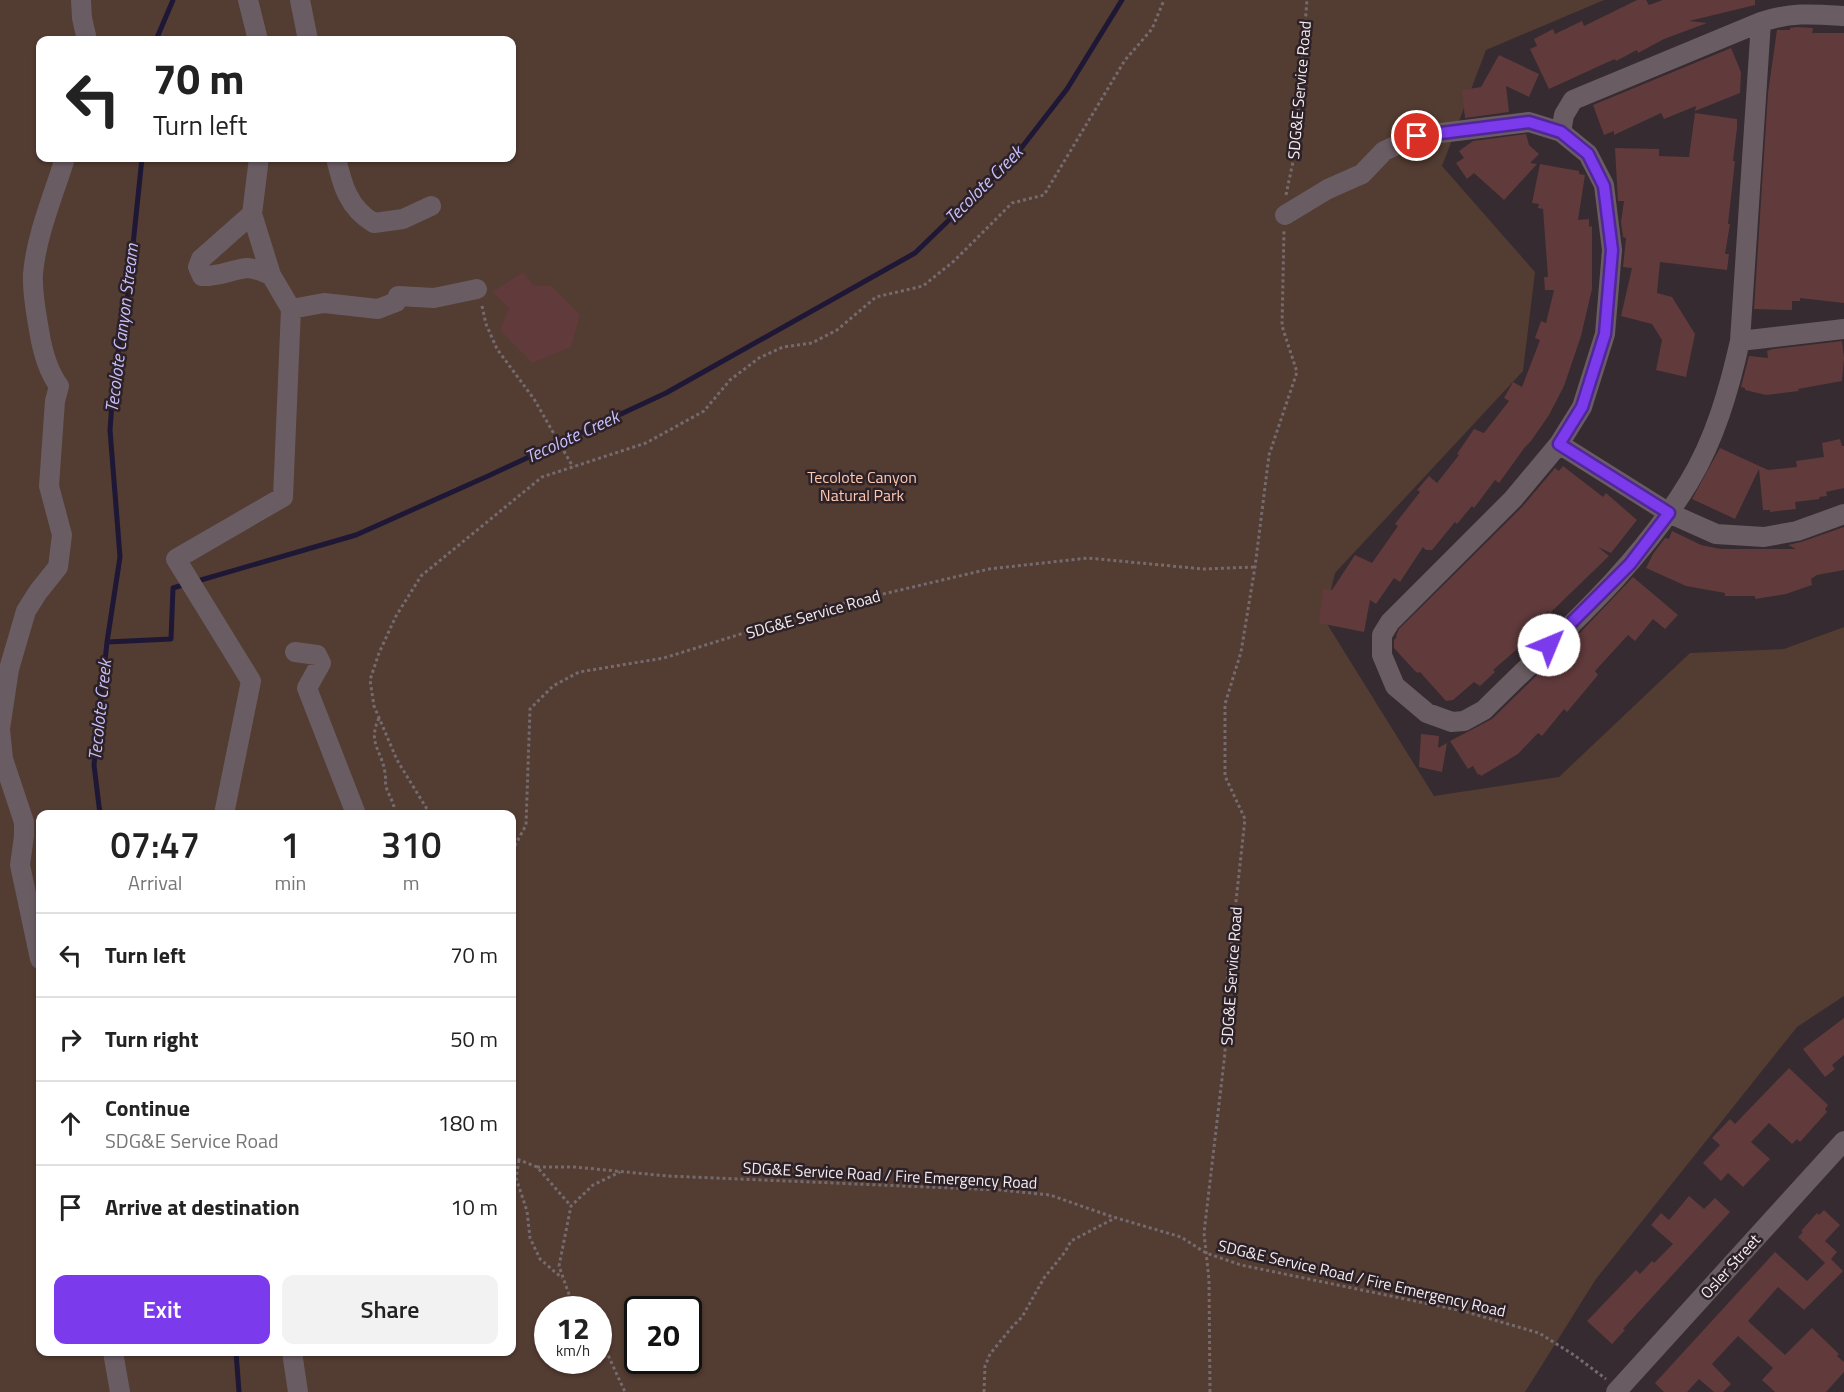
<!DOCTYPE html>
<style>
:root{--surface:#fff;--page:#f2f2f2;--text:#222;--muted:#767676;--line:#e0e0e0;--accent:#7c3aed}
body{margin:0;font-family:"Titillium Web",sans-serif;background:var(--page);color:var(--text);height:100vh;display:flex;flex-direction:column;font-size:22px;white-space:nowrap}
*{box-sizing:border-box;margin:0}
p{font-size:20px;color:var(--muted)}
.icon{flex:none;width:33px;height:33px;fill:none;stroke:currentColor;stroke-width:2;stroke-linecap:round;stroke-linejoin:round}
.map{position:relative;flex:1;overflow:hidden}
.details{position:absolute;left:36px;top:810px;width:480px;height:546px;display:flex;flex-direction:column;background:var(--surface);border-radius:12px;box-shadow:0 2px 4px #0004}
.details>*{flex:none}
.guide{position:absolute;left:36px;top:36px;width:480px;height:126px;border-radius:12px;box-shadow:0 2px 4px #0004;background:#fff;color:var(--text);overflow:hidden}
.speed{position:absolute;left:534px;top:1296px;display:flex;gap:12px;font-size:30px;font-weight:700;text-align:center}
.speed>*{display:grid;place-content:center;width:78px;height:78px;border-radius:50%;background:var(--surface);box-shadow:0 2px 4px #0004;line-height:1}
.speed small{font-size:15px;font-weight:400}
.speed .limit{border:3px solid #111;border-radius:9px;background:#fff;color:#111}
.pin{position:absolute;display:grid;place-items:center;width:51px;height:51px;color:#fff;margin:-26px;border:3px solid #fff;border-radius:50%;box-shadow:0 2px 6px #0007}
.me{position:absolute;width:66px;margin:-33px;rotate:45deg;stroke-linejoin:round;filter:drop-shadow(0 0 4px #0008)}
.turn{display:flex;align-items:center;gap:21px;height:126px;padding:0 18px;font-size:27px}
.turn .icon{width:78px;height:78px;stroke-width:2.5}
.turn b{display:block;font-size:42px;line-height:51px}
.eta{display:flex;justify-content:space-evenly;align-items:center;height:102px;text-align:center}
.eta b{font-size:36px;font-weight:600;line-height:42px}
.primary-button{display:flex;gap:12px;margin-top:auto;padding:12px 18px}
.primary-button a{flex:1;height:69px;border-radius:12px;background:var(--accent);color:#fff;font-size:24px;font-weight:600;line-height:69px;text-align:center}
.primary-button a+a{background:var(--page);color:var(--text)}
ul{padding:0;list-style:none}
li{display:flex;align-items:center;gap:18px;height:84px;padding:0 18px;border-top:2px solid var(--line)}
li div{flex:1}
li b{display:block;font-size:22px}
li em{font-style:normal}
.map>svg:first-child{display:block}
.green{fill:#533c32;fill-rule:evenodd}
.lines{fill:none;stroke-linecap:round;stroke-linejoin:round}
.stream{stroke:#1e1836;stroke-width:5}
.building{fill:#613a3c}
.path{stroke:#756b6f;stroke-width:3;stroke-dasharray:3 3;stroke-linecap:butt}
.minor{stroke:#695c62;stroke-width:20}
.route-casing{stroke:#51269a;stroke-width:15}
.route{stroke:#7c3aed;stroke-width:10}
.labels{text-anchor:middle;stroke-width:5;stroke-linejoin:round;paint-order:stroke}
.street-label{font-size:16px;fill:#f3ebef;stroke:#2c2126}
.park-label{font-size:16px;fill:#fdc8b1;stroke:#2c2126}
.water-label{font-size:18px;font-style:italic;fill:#c8bffd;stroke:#2c2126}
</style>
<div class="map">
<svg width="1844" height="1392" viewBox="0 0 1844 1392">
<rect width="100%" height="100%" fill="#362b30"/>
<path class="green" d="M0,0H1604L1486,50L1442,166L1535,272L1523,371L1335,573L1324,619L1434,796L1559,777L1690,653L1784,649L1844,627V996L1797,1027L1596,1279L1525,1392H0ZM40,40H512V158H40ZM40,814H512V1352H40ZM548,1310H598V1360H548ZM638,1310H688V1360H638Z"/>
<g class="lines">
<path class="stream" d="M156,40L173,0
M194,582L356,535L488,476L666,393L915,253L1015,156L1067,89L1122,0
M107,642L120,557L110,430L114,377L128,293L142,158
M100,814L94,765L107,642L171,639L173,588L186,584
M236,1352L239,1392"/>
</g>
<path class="building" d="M1637,0H1646L1649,5L1663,0H1755V5L1689,21L1707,23L1664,39L1638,53L1637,50L1616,61L1615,59L1608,62L1549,89L1530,49L1537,46L1534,39L1553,29L1555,34L1582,21L1584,26Z
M1796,27L1813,28L1812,33H1844V303L1800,298V301H1792V310L1754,309L1768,93L1777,30H1790V28Z
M1731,48L1741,72L1740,93L1695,111L1696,106L1664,119L1661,113L1614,135V131L1604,135L1593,105Z
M1499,55L1539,74L1529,97L1506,86L1509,112L1465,118L1462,90L1481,87Z
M1695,113L1737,119V128L1733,161H1735L1728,224H1730L1725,254H1729L1727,270L1660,262L1657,293L1672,297L1695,334L1686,377L1656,370L1662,340L1652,324L1621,316L1632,268L1623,267L1626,238L1623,237L1621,222L1624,201H1618L1615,148L1659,149V156L1689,157Z
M1526,134L1529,145L1539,154L1530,163L1537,164L1504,200L1474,173L1467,179L1456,163L1464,158L1459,151L1473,141Z
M1540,164L1579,171V174L1585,175L1578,220L1589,219V227L1592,226V289L1581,336L1564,386L1549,415L1531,441L1525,447L1499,483L1495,480L1474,508L1472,506L1457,524L1455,522L1432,550H1426L1423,547L1400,582L1394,578L1376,604L1370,600L1364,632L1319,623L1323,588L1332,590L1355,555L1372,563L1398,526L1395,524L1420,492L1417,490L1429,476L1437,483L1459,455L1457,454L1474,429L1484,433L1509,401L1504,398L1513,382L1522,387L1540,340L1535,338L1541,321L1546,323L1554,290H1545L1544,277H1548L1543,209L1538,208L1539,204L1532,203Z
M523,272L534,286H551L580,315L571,347L533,363L500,330L509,308L492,292Z
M1842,341L1844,358L1842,381L1798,389L1799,391L1766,395L1745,390V388L1741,387L1749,356L1768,358L1767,351L1773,349Z
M1840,439L1842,446H1844V488L1826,492L1827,496L1819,497L1820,499L1795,502L1796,509L1770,512V510H1763L1759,469L1735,519L1692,499L1720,448L1768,470L1797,467L1796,461L1824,457L1822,443Z
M1563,466L1603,497L1606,493L1637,520L1611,553L1598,547L1609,556L1550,613L1548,611L1519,643L1521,644L1516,650L1493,670L1495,672L1480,686L1474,682L1453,700L1446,701L1420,672L1418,673L1415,671L1394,648V640L1397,637L1396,636L1399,629L1522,507L1555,468L1559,471Z
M1844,527V570L1817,575L1811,579L1812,585L1786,594L1755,599V596H1725V593L1686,586L1646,568L1653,554L1665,538L1669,539L1672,531L1701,545L1721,549H1796L1788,545L1801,542Z
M1633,577L1678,615L1665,629L1653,619L1635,641L1628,635L1595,671L1598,675L1567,712L1564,709L1542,736L1538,733L1518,754L1481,776L1480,774L1478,775L1473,766L1468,769L1450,741L1492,719L1575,638Z
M1421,734L1439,736L1438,748L1447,743L1442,772L1419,767Z
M1844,1018V1055L1832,1065L1835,1069L1825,1077L1803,1049Z
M1789,1068L1828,1105L1825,1109L1827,1112L1800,1142L1797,1139L1792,1144L1769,1123L1751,1142L1770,1159L1743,1187L1728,1173L1721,1181L1703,1163L1720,1145L1712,1138L1730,1119L1735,1124Z
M1689,1196L1704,1209L1715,1198L1730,1212L1623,1329L1625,1330L1612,1344L1587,1321L1636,1270L1640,1274L1652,1261L1654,1263L1673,1244L1651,1225L1661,1213L1669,1220Z
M1824,1210L1840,1225L1825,1241L1837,1252L1831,1259L1843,1271L1804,1310L1778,1287L1748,1321L1785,1355L1812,1328L1839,1354L1837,1356L1844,1362V1372L1826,1392H1775L1762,1380L1773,1368L1738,1336L1712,1364L1731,1384L1723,1392H1714L1699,1379L1687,1392H1664L1655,1383L1775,1252L1807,1281L1825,1263L1798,1237L1803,1232L1801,1231L1817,1213L1819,1215Z"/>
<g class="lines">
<path class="path" d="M1286,195L1295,152L1307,0
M482,306L486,324L497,349L534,399L573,467
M379,718C367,744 382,750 385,773C386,778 385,782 386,787C389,796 396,805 394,814
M430,814L397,760L374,706L370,680L379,653L396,616L421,576L542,477L646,443L704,411L730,380L759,358L783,347L812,343L837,330L876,297L923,286L954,261L1012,203L1044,195L1125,60L1152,29L1164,0
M512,851L526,825L530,709L553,686L579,672L664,658L824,608L989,569L1088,558L1203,569L1255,567
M512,1157L537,1167L571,1206
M519,1160L516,1178L527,1211L530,1238L540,1259L562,1278
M537,1167H575L667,1176L1000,1190L1050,1195L1110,1216L1181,1237L1206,1253L1241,1265L1463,1311L1539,1333L1574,1355L1606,1379
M578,1310L571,1300L559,1266L571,1206L593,1185L620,1172
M598,1341L607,1353L625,1392
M984,1392L985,1366L990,1354L1012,1327L1022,1317L1044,1278L1065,1252L1071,1241L1115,1218
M1210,1392L1209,1280L1204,1233L1225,1053L1226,992L1245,819L1225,776V704L1241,652L1255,567L1269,455L1297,372L1282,326L1284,231"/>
<path class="minor" d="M81,0L82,18L87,40
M248,0L258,40
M300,0L308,40
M1761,22L1740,341C1729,390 1715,439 1689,482C1636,570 1556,638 1484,710L1464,721L1452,722L1427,713L1395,686L1382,655V635L1390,622L1513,499L1559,444L1582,407L1605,334L1612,250L1604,185L1588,154L1561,132L1564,115L1573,100L1761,22C1791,12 1813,14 1844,16
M259,158L252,214L201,259L198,267L202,276C217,277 231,270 247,268C255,268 263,272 271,275L291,309L324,303L378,309L396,302L398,296L434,298L477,289
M336,158C342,184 348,208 374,223L403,219L431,206
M252,214L271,275
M1285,215L1328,189L1362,174L1384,151L1417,136L1529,122L1561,132
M1740,341L1844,329
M1559,444L1669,513L1716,534L1764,537L1797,531L1844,514
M295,652L317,655L321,663L307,688L356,814
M224,814L251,681L176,559L283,497L291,309
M40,959L20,865L24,836V822L3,759L0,729L9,669L26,611L38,592L58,567L62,535L49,486L55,401L59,386C47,370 42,349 39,330C36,312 32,293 33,274C36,236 54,194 65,158
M113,1352L120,1392
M292,1352L298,1392
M1616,1392L1844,1141"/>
</g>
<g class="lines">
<defs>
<path id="route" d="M1417,136L1529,122L1561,132L1588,154L1604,186L1612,250L1605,334L1582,407L1559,444L1669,513L1630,564L1549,645"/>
</defs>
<use href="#route" class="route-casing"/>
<use href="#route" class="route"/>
</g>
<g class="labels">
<g class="street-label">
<text transform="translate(1299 90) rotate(-85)" y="6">SDG&amp;E Service Road</text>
<text transform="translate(813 614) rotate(-16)" y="6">SDG&amp;E Service Road</text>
<text transform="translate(1231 976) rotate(-86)" y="6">SDG&amp;E Service Road</text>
<text transform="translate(890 1175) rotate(3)" y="6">SDG&amp;E Service Road / Fire Emergency Road</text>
<text transform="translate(1730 1266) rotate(-48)" y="6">Osler Street</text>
<text transform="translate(1362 1278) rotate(13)" y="6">SDG&amp;E Service Road / Fire Emergency Road</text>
</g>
<g class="park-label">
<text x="862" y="483">Tecolote Canyon<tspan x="862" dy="18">Natural Park</tspan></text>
</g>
<g class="water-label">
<text transform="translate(984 185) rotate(-45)" y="6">Tecolote Creek</text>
<text transform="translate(122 328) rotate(-83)" y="6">Tecolote Canyon Stream</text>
<text transform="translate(572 437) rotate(-25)" y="6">Tecolote Creek</text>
<text transform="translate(100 710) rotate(-84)" y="6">Tecolote Creek</text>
</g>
</g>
</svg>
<div class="speed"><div>12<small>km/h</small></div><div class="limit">20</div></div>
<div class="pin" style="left:1417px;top:136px;background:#d93025"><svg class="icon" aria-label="arrive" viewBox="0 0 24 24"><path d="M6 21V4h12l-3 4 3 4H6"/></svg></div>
<svg class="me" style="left:1549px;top:645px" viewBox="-20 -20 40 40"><circle r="19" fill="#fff"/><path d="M0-13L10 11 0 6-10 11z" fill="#7c3aed"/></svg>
<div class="guide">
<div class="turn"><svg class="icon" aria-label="left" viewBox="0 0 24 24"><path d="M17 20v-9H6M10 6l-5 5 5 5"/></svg><div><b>70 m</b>Turn left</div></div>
</div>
<section class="details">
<div class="eta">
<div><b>07:47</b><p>Arrival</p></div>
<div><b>1</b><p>min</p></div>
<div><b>310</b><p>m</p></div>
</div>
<ul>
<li><svg class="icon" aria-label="left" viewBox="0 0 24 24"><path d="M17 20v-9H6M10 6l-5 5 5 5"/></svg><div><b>Turn left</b></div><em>70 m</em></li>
<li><svg class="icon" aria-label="right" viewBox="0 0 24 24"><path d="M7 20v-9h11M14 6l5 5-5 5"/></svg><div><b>Turn right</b></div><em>50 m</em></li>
<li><svg class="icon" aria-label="ahead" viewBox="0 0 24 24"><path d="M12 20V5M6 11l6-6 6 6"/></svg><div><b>Continue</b><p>SDG&amp;E Service Road</p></div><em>180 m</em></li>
<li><svg class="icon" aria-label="arrive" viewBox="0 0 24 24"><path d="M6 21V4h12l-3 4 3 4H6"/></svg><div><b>Arrive at destination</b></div><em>10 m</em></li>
</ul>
<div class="primary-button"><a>Exit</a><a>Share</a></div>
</section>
</div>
